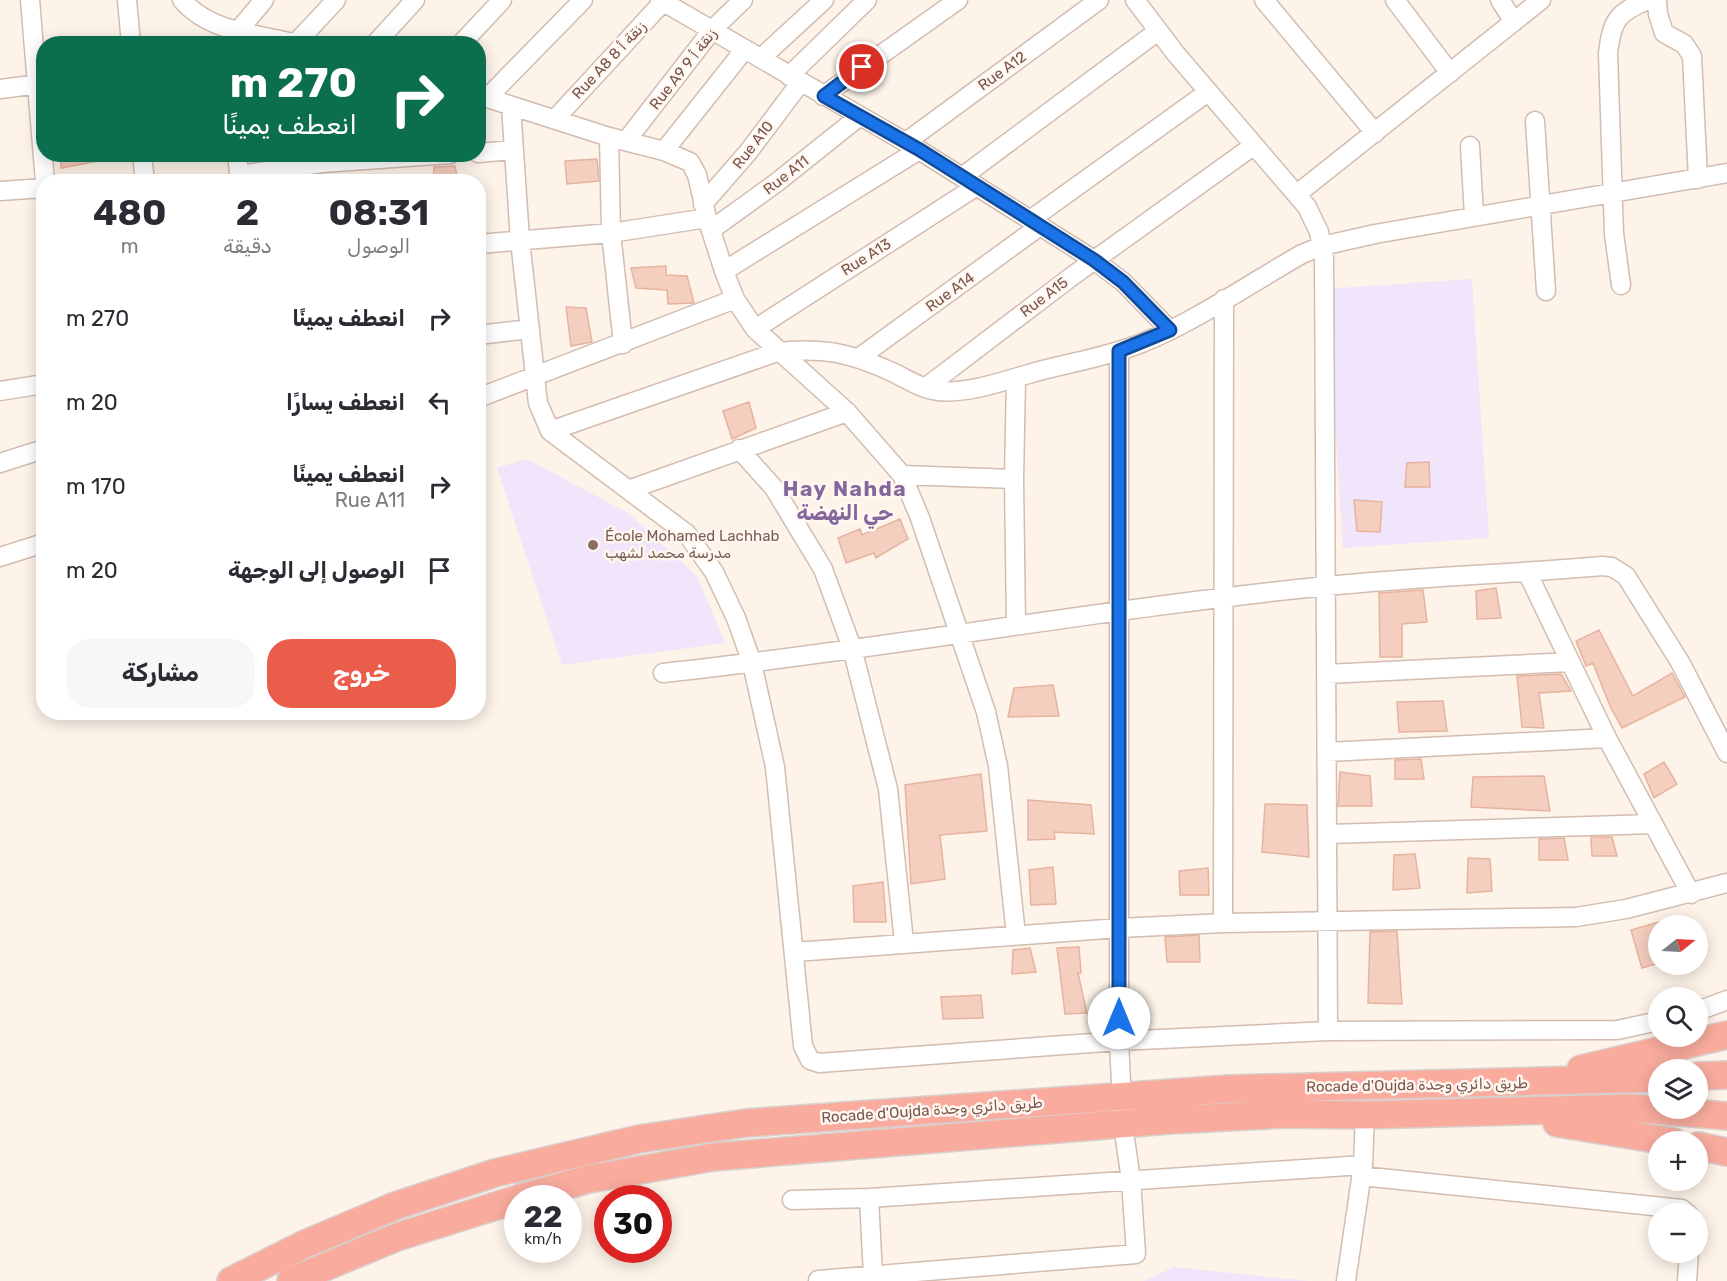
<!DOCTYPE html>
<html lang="ar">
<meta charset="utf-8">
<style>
:root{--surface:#fff;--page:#f7f7f7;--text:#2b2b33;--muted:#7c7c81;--accent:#ea5d4b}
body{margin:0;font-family:Rubik,Cairo,sans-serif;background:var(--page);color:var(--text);direction:rtl;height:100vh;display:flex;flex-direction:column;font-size:22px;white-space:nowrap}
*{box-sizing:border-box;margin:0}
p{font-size:20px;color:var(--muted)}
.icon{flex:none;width:33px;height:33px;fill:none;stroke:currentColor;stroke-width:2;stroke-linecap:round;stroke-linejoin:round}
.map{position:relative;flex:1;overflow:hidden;direction:ltr}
.sheet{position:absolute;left:36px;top:174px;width:450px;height:546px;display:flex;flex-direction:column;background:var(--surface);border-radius:24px;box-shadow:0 3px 15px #0003;direction:rtl}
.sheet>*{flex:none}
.top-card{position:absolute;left:36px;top:36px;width:450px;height:126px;border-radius:24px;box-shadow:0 3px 15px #0003;direction:rtl;background:#0b6e4f;color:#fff;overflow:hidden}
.needle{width:39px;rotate:72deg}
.controls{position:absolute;left:1648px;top:915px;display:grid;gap:12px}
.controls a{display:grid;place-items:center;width:60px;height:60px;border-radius:50%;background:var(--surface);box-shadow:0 3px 15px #0003;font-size:30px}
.speed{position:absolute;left:504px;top:1185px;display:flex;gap:12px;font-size:30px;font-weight:700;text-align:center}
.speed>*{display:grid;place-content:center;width:78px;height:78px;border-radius:50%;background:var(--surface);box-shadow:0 3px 15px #0003;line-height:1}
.speed small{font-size:15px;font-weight:400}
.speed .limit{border:9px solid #d22;background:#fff;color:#111}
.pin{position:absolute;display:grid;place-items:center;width:51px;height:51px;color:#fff;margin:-26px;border:3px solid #fff;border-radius:50%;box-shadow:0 2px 6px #0007}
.me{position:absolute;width:66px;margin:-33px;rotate:0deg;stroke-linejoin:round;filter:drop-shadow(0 0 4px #0008)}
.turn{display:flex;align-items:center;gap:21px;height:126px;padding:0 30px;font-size:27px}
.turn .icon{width:78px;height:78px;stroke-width:2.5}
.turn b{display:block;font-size:42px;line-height:51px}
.eta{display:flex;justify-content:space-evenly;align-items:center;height:102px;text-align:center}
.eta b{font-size:36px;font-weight:700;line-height:42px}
.cta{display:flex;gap:12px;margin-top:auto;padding:12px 30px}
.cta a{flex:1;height:69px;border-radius:24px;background:var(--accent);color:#fff;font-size:24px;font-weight:700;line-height:69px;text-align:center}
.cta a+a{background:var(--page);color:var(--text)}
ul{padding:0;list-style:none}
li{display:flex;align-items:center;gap:18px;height:84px;padding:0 30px}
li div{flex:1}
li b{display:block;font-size:22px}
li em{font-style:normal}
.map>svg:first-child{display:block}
.education{fill:#f0e5fa}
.building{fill:#f4cebf;stroke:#e7b39f;stroke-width:1.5}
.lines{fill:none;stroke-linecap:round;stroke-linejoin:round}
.minor-casing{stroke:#d3bcb0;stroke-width:21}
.highway-casing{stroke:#d9d0cd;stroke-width:30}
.minor{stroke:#fff;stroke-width:18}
.highway{stroke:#f9ac9e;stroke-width:27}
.route-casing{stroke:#114b97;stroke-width:15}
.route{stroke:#1a73e8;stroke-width:10}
.education-dot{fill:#8d6e63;stroke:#fff7f0;stroke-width:2}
.labels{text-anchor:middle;stroke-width:5;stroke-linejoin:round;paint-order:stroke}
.street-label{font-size:15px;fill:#79564b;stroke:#fff7f0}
.education-label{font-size:15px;fill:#785e54;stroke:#fff7f0;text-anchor:start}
.district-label{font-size:21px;font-weight:bold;letter-spacing:1.5px;fill:#84679c;stroke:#fff7f0}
</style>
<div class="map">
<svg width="1727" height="1281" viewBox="0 0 1727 1281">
<rect width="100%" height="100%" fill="#fdf3e9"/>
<path class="education" d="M1472,279L1489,538L1343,548L1326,289Z
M527,459L628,513L697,576L725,643L562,665L497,468Z
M1174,1267L1308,1281H1144Z"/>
<path class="building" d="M61,154H98L99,161L61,168Z
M597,159L599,181L567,184L565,161Z
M455,166L458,182H434V167Z
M666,266V275L687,276L694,303L668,304L667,290L636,288L631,268Z
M566,307L586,308L592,342L571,346Z
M749,402L756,428L732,439L723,411Z
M1429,462L1430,487H1405L1407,463Z
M1354,500L1382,502L1380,532L1357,531Z
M900,519L908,539L876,558L874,553L846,563L838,538L860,529L862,535Z
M1496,588L1501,618L1477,619L1476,591Z
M1423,590L1427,622L1402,624V657H1380L1379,593Z
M1599,630L1633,696L1672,673L1685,697L1622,728L1610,706L1593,663L1586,666L1576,641Z
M1561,674L1571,691L1539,693L1544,728L1522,727L1517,676Z
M1053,685L1059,716L1008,717L1014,688Z
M1443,701L1447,731L1399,732L1397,702Z
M1421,759L1424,779H1395V760Z
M1664,762L1677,784L1654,798L1644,774Z
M1340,772L1370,776L1372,806H1338Z
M981,774L987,831L940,835L945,879L911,884L905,785Z
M1544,776L1550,811L1471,807L1473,777Z
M1028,800L1091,805L1094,834L1054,832L1055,839L1028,840Z
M1265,804L1307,805L1309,857L1262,852Z
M1591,837H1612L1617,856H1592Z
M1564,838L1568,860H1539V839Z
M1415,854L1420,888L1393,890L1394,855Z
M1468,858L1490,859L1492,891L1467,893Z
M1053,867L1056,904L1031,905L1029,870Z
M1208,868L1209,895H1180L1179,871Z
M883,882L886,922H854L853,886Z
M1659,922V963L1642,968L1631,930Z
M1397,931L1402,1004L1368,1003L1370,932Z
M1199,935L1200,962H1167L1165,937Z
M1079,947L1081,973H1078L1087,1013L1065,1014L1057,948Z
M1030,948L1036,972L1012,974L1013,950Z
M981,995L983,1018L943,1019L941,997Z"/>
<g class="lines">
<defs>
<path id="minor" d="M30,0L45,182
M127,0L131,44
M182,0C210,33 259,34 298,44
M660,0L919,150L1094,260L1123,282L1170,330
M1135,0L1176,54L1307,207L1319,232L1324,258L1328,1031
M1264,0L1375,133
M1395,0L1450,73
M1500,0L1514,22
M1657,0L1658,14L1664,33L1684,44L1692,56L1698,179
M237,32L264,0
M296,43L336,0
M375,44L415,0
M461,44L502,0
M761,58L824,0
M789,76L867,0
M0,89L39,84
M478,95L609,137L664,151L690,162L697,175L707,218L724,271L735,299L755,329L847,412L902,475L920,518L986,712L998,766L1016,935
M823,96L958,0
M487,98L583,0
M511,106L520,240L538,403L550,431L687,534L714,572L736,618L752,663L775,767L803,1046L810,1060L819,1063L1119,1041L1328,1031L1617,1030L1659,1021
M555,119L663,2
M1535,121L1546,291
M609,137L611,233L623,344
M626,141L713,29L743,0
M906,142L1099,0
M1470,146L1474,216
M664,151L745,49
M478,153L512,150
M142,154L145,182
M237,154L240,182
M239,175L322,163L450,154
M962,177L1158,31
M0,191L44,188
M1297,194L1541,0
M703,204L749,151L800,83
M1030,220L1208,92
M711,230L776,183L860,116
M478,244L611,233L707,218
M724,271L919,150
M1621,285L1614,234L1608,53C1612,21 1617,12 1648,0
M755,329L977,186
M478,335L530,329
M860,357L1040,226
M925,388L1071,277L1253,146
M0,391L44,384
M478,398L735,299
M550,431L777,352C823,347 851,353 892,372C907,379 921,389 938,391C968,394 1004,381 1032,373C1068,363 1107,357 1142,343C1198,320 1249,284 1302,254L1322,246L1375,234L1727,173
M739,449L774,488L823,569L852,648L888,789L904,942
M0,463L44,449
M902,475L1014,479
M631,489L847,412
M0,557L44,543
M1527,572L1607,738L1691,894
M1016,625L1014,479L1016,378
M663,673C885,649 1105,608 1327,586C1418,577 1510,574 1602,566L1612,567L1626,576L1680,662L1727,753
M1326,674L1570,662
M1327,752L1607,738
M1329,834L1653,824
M1223,923L1224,299
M795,952L1119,928L1223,923L1576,917L1626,909L1727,883
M1698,1011L1727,1000
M1361,1176L1682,1209L1688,1214
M869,1198L873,1275
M792,1200L869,1198L1363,1165
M818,1280L1136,1254L1131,1180L1123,1125L1119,1041V351
M1346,1281L1363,1165L1365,1115
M1687,1281L1689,1252"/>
<path id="highway" d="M1581,1069L1727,1035
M1698,1076L1727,1075
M1557,1123L1674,1142
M1698,1146L1727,1152
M520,1198L589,1179L713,1157L1169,1120L1284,1114L1365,1115L1632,1108L1727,1116
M231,1281L305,1244L395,1206L495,1173L639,1139L746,1123L1228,1089L1659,1078
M291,1281L397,1237L518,1199"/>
</defs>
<use href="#minor" class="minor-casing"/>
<use href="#highway" class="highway-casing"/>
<use href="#minor" class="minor"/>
<use href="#highway" class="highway"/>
</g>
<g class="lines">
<defs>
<path id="route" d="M862,67L824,96L920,150L1094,260L1123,282L1170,330L1119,351V1018"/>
</defs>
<use href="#route" class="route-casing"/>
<use href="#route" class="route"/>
</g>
<circle class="education-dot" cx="593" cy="545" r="6"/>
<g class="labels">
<g class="street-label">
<text transform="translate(609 60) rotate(-47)" y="5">Rue A8 زنقة أ 8</text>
<text transform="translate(683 69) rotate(-52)" y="5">Rue A9 زنقة أ 9</text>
<text transform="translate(1002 71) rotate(-36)" y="5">Rue A12</text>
<text transform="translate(753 145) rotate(-52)" y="5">Rue A10</text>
<text transform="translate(786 175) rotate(-38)" y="5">Rue A11</text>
<text transform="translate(866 257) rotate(-32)" y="5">Rue A13</text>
<text transform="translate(950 292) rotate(-36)" y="5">Rue A14</text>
<text transform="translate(1044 297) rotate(-37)" y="5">Rue A15</text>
<text transform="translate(1417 1085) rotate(-1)" y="5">Rocade d'Oujda طريق دائري وجدة</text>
<text transform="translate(932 1110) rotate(-4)" y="5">Rocade d'Oujda طريق دائري وجدة</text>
</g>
<g class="education-label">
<text x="605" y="541">École Mohamed Lachhab<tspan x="605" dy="17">مدرسة محمد لشهب</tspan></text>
</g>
<g class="district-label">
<text x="845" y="496">Hay Nahda<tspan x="845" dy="24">حي النهضة</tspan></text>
</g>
</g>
</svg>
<div class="controls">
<a><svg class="needle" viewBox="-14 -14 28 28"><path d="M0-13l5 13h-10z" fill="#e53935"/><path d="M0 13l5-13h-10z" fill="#7c7c81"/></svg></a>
<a><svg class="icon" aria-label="search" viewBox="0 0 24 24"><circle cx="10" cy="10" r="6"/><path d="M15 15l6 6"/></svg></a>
<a><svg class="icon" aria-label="layers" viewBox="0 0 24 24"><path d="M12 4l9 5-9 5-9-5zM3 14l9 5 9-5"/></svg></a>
<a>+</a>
<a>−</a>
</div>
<div class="speed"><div>22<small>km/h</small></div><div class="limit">30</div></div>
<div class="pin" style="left:862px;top:67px;background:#d93025"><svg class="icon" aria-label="arrive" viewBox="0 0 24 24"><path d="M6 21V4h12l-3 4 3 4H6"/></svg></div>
<svg class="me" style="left:1119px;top:1018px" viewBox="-20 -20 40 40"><circle r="19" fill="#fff"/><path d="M0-13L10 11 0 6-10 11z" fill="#1a73e8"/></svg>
<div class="top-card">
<div class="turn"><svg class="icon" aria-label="right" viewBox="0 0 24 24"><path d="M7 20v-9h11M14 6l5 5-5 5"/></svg><div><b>270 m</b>انعطف يمينًا</div></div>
</div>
<section class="sheet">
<div class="eta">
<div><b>08:31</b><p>الوصول</p></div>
<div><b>2</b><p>دقيقة</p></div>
<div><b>480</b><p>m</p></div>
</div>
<ul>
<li><svg class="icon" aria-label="right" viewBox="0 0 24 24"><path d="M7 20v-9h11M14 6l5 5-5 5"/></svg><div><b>انعطف يمينًا</b></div><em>270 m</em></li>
<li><svg class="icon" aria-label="left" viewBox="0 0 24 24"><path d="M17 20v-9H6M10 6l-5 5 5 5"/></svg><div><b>انعطف يسارًا</b></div><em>20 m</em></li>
<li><svg class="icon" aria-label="right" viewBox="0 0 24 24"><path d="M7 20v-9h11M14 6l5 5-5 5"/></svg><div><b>انعطف يمينًا</b><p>Rue A11</p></div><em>170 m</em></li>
<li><svg class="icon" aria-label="arrive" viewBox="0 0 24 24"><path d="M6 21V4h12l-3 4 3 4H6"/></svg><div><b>الوصول إلى الوجهة</b></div><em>20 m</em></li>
</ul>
<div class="cta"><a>خروج</a><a>مشاركة</a></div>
</section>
</div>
